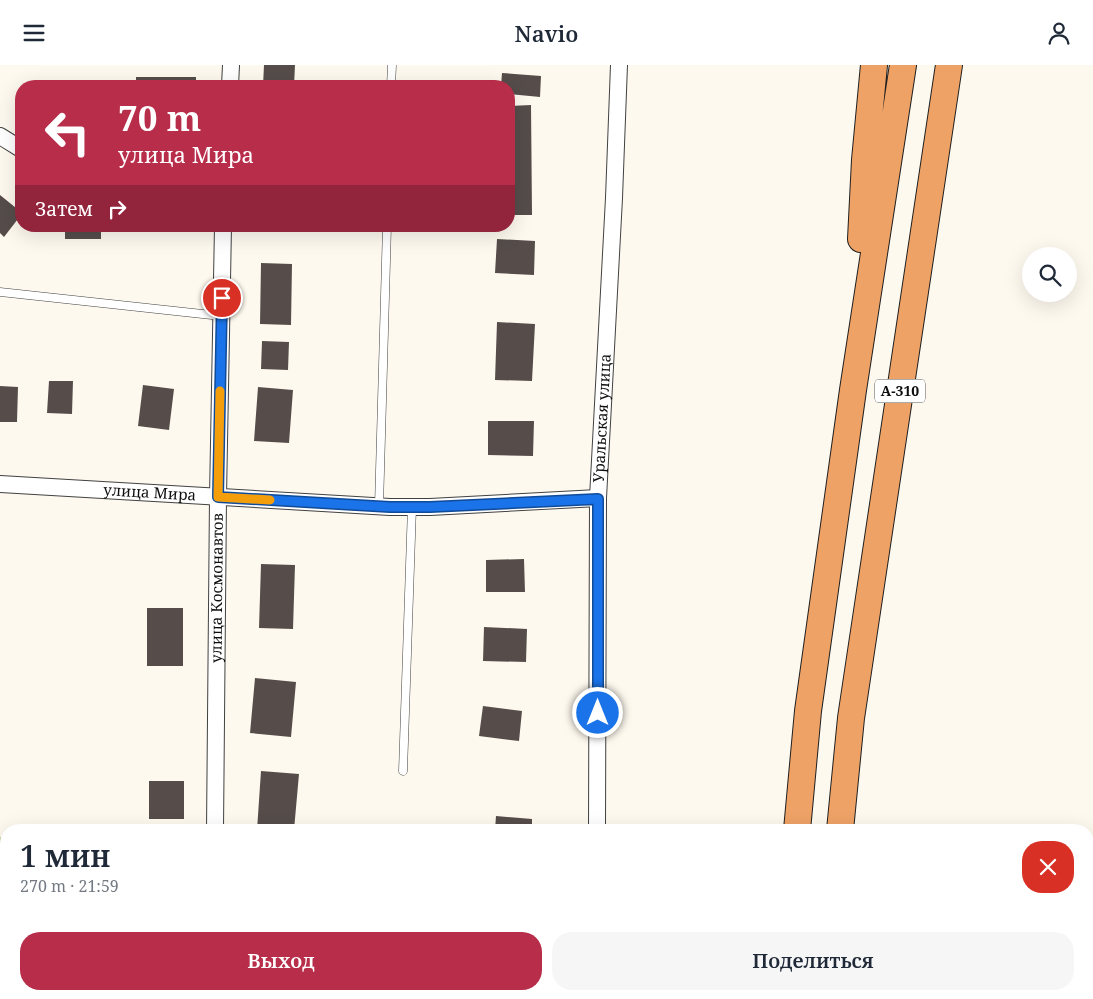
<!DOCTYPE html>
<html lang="ru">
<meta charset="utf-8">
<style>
:root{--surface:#fff;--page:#f6f6f7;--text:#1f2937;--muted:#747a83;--accent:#b72d4a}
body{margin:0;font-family:"Noto Serif",serif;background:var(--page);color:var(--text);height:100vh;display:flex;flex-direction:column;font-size:19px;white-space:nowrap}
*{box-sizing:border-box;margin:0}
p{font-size:16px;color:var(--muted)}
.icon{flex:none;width:28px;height:28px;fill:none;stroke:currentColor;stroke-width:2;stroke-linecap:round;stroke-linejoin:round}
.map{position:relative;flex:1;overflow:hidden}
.sheet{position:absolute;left:0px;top:759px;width:1094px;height:176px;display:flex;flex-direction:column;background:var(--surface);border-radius:20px 20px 0 0;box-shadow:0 5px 20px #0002}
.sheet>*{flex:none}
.banner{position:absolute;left:15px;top:15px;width:500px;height:152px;border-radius:20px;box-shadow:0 5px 20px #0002;background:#b72d4a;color:#fff;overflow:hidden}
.controls{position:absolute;left:1022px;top:182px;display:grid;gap:10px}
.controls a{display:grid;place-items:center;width:55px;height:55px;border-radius:50%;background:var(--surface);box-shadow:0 5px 20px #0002;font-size:25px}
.pin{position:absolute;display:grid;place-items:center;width:42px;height:42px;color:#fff;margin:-21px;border:2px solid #fff;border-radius:50%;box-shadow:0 1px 5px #0007}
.me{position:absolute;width:55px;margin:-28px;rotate:0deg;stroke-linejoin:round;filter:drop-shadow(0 0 4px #0008)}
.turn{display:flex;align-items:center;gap:18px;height:105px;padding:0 20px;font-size:22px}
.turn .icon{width:65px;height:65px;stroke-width:2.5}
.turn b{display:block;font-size:35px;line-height:42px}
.then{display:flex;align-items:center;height:48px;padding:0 20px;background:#0003;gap:10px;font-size:19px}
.round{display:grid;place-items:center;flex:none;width:52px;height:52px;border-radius:20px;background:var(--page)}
.summary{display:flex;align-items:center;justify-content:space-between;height:85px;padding:0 20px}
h1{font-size:30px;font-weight:600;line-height:38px}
.button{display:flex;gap:10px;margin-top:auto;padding:10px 20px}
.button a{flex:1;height:58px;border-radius:20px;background:var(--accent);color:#fff;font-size:20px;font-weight:600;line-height:58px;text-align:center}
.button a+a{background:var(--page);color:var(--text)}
header{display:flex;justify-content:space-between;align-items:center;height:65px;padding:0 20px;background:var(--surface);font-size:22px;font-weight:600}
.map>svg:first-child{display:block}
.forest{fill:url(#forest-crowns)}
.building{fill:#564d4b}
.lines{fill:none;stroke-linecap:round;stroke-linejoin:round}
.service-casing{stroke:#414141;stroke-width:9}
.minor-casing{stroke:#414141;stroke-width:18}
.trunk-casing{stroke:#1f1f1f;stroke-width:28}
.service{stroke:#fff;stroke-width:8}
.minor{stroke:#fff;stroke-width:16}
.trunk{stroke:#eea266;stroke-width:26}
.route-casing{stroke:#114b97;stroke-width:12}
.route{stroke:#1a73e8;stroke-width:9}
.slow{stroke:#f59e0b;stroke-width:9}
.labels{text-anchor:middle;stroke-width:5;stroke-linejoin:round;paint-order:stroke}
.shield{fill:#fff;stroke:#565656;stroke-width:1}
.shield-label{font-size:14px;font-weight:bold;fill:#0e0e0e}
.street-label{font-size:15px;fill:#0e0e0e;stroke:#fff}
</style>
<header><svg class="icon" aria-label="menu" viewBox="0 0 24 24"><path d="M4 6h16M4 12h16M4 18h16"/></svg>Navio<svg class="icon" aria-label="person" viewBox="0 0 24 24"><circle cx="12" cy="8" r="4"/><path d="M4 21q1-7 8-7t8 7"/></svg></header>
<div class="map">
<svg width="1093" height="934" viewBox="0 0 1093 934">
<defs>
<pattern id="forest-crowns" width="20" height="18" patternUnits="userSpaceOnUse" patternTransform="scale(1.25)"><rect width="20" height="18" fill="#c0d79b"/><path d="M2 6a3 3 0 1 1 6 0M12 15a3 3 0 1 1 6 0" fill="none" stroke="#a4b784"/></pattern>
</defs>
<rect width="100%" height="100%" fill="#fef9ef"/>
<path class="forest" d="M0,772L6,774V929H31V934H0Z"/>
<path class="building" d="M264,0H295L294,21H263Z
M502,8L541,11L540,32L509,29V21H501Z
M136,12H196V21H136Z
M531,40L532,150H509V41Z
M0,130L21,147V150L4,172L0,168Z
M65,161H101V174H65Z
M147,161H175L174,166L147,162Z
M497,174L535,176L534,210L495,208Z
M261,198L292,199L291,260L260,259Z
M497,257L535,259L532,316L495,315Z
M262,276L289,277L288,305L261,304Z
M49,316H73L72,349L47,348Z
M143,320L174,324L169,365L138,361Z
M0,321L18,322L17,357H0Z
M258,322L293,325L289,378L254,376Z
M488,356H534L533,391L488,390Z
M524,494L525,527H486V495Z
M261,499L295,500L293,564L259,563Z
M147,543H183V601H147Z
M484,562L527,564L526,597L483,596Z
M255,613L296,617L291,672L250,668Z
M483,641L522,646L519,676L479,671Z
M261,706L299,709L294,765H257Z
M149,716H184V754H149Z
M496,751L532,754V765H495Z"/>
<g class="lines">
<defs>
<path id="service" d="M391,21L392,0
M0,227L221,251
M379,441L387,161
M403,706L412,442"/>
<g id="minor">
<path d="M230,21L231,0"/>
<path d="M0,71L21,84"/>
<path id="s1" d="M0,419L390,442H430L598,433"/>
<path id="s2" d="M215,765L218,432L223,161"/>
<path id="s3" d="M597,765L598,433L614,133L619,0"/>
</g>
<path id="trunk" d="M861,174L865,95L874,0
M797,765L808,646L853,325L903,0
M840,765L851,653L949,0
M782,934L783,929
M824,934L825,929"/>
</defs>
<use href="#service" class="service-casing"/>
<use href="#minor" class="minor-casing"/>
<use href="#trunk" class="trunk-casing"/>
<use href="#service" class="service"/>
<use href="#minor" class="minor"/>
<use href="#trunk" class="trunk"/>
</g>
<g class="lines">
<defs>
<path id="route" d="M222,233L218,432L390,442H430L598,434V648"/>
</defs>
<use href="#route" class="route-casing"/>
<use href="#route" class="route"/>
<path class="slow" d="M220,326L218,432L270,435"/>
</g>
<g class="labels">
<rect class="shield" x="875" y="314.5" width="50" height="23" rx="4"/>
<g class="shield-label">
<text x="900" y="331">А-310</text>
</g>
<g class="street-label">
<text dy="5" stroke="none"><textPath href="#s3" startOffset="412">Уральская улица</textPath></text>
<text dy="5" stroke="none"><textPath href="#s1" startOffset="150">улица Мира</textPath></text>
<text dy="5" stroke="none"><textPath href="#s2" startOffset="242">улица Космонавтов</textPath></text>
</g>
</g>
</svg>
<div class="controls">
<a><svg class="icon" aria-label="search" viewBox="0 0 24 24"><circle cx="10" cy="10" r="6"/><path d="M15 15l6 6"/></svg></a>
</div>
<div class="pin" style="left:222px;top:233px;background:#d93025"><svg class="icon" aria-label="arrive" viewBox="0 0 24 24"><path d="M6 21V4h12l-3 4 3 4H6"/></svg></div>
<svg class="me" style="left:598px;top:648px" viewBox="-20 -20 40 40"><circle r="17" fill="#1a73e8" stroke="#fff" stroke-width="3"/><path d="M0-11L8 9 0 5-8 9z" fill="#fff"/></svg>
<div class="banner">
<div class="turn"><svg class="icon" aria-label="left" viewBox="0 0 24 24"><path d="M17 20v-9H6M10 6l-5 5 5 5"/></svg><div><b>70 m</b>улица Мира</div></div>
<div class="then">Затем<svg class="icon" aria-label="right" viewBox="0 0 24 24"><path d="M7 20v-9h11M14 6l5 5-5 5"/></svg></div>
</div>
<section class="sheet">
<div class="summary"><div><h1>1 мин</h1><p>270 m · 21:59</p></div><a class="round" style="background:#d93025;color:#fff"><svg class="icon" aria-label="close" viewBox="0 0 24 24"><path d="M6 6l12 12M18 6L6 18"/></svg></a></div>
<div class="button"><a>Выход</a><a>Поделиться</a></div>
</section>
</div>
